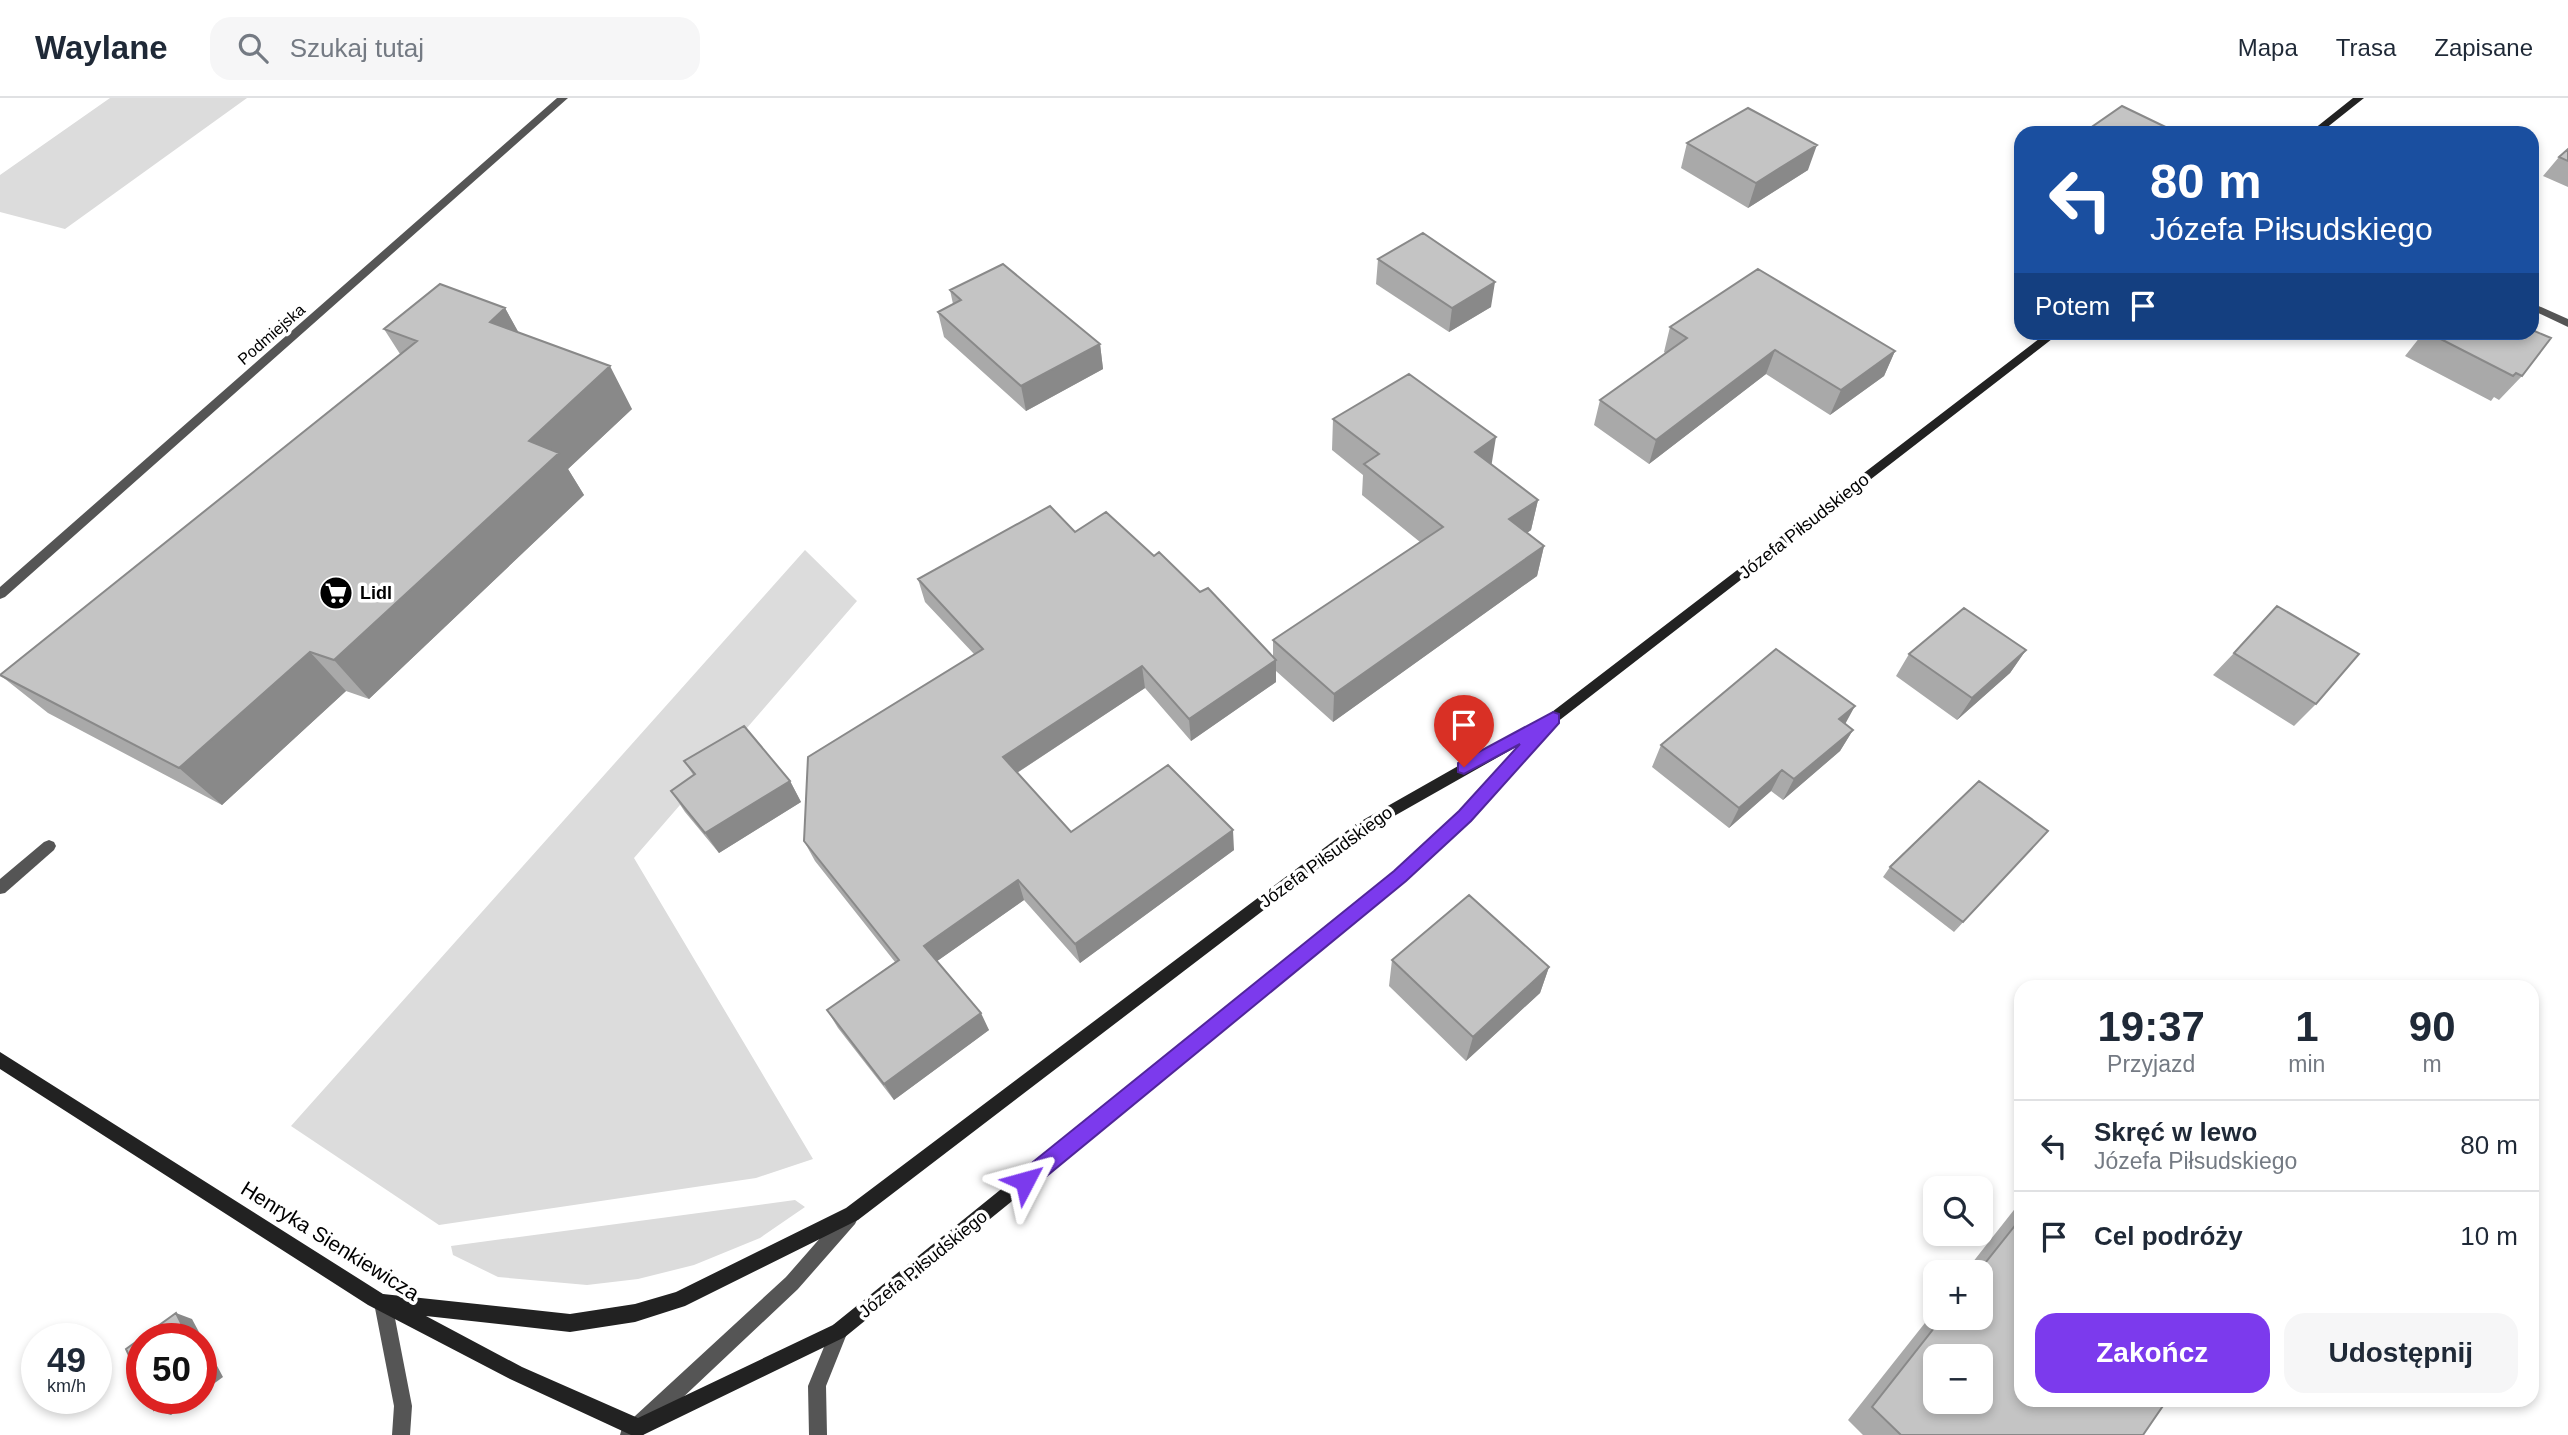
<!DOCTYPE html>
<html lang="pl">
<meta charset="utf-8">
<style>
:root{--surface:#fff;--page:#f6f6f7;--text:#1f2937;--muted:#747a83;--line:#e0e1e3;--accent:#7c3aed}
body{margin:0;font-family:Helvetica,sans-serif;background:var(--page);color:var(--text);height:100vh;display:flex;flex-direction:column;font-size:26px;white-space:nowrap}
*{box-sizing:border-box;margin:0}
p{font-size:23px;color:var(--muted)}
.icon{flex:none;width:38px;height:38px;fill:none;stroke:currentColor;stroke-width:2;stroke-linecap:round;stroke-linejoin:round}
.map{position:relative;flex:1;overflow:hidden}
.side{position:absolute;left:2014px;top:882px;width:525px;height:427px;display:flex;flex-direction:column;background:var(--surface);border-radius:21px;box-shadow:0 4px 10px #0003}
.side>*{flex:none}
.guide{position:absolute;left:2014px;top:28px;width:525px;height:214px;border-radius:21px;box-shadow:0 4px 10px #0003;background:#1a4fa0;color:#fff;overflow:hidden}
.controls{position:absolute;left:1923px;top:1078px;display:grid;gap:14px}
.controls a{display:grid;place-items:center;width:70px;height:70px;border-radius:14px;background:var(--surface);box-shadow:0 4px 10px #0003;font-size:35px}
.speed{position:absolute;left:21px;top:1225px;display:flex;gap:14px;font-size:35px;font-weight:700;text-align:center}
.speed>*{display:grid;place-content:center;width:91px;height:91px;border-radius:50%;background:var(--surface);box-shadow:0 4px 10px #0003;line-height:1}
.speed small{font-size:18px;font-weight:400}
.speed .limit{border:10px solid #d22;background:#fff;color:#111}
.pin{position:absolute;display:grid;place-items:center;width:60px;height:60px;color:#fff;margin:-72px -30px;border-radius:50% 50% 50% 0;rotate:-45deg;box-shadow:0 0 7px #0007}
.pin .icon{rotate:45deg}
.me{position:absolute;width:77px;margin:-38px;rotate:51deg;stroke-linejoin:round;filter:drop-shadow(0 0 5px #0008)}
.turn{display:flex;align-items:center;gap:24px;height:147px;padding:0 21px;font-size:32px}
.turn .icon{width:91px;height:91px;stroke-width:2.5}
.turn b{display:block;font-size:49px;line-height:60px}
.then{display:flex;align-items:center;height:66px;padding:0 21px;background:#0003;gap:14px;font-size:26px}
.eta{display:flex;justify-content:space-evenly;align-items:center;height:119px;text-align:center}
.eta b{font-size:42px;font-weight:700;line-height:49px}
.cta{display:flex;gap:14px;margin-top:auto;padding:14px 21px}
.cta a{flex:1;height:80px;border-radius:21px;background:var(--accent);color:#fff;font-size:28px;font-weight:700;line-height:80px;text-align:center}
.cta a+a{background:var(--page);color:var(--text)}
ul{padding:0;list-style:none}
li{display:flex;align-items:center;gap:21px;height:91px;padding:0 21px;border-top:2px solid var(--line)}
li div{flex:1}
li b{display:block;font-size:26px}
li em{font-style:normal}
header{display:flex;align-items:center;gap:42px;box-sizing:border-box;height:98px;padding:0 35px;background:var(--surface);border-bottom:2px solid var(--line)}
header strong{font-size:33px}
nav{display:flex;gap:38px;margin-inline-start:auto;font-size:24px}
.search{width:490px;height:63px;background:var(--page);display:flex;align-items:center;gap:18px;box-sizing:border-box;padding:0 24px;border-radius:21px;color:var(--muted);font-size:26px}
.map>svg:first-child{display:block}
.green{fill:#dcdcdc}
.lines{fill:none;stroke-linecap:round;stroke-linejoin:round}
.service{fill:#555;fill-rule:evenodd}
.minor{fill:#555;fill-rule:evenodd}
.tertiary{fill:#555;fill-rule:evenodd}
.secondary{fill:#222;fill-rule:evenodd}
.wall{fill:#a9a9a9}
.shaded-wall{fill:#898989}
.building{fill:#c4c4c4;stroke:#898989;stroke-width:2;fill-rule:evenodd}
.route{fill:#7c3aed;stroke:#51269a;stroke-width:2}
.labels{text-anchor:middle;stroke-width:7;stroke-linejoin:round;paint-order:stroke}
.far-street-label{font-size:16px;fill:#000;stroke:#fff}
.street-label{font-size:18px;fill:#000;stroke:#fff}
.poi-label{font-size:18px;font-weight:bold;fill:#000;stroke:#fff;text-anchor:start}
.near-street-label{font-size:21px;fill:#000;stroke:#fff}
</style>
<header>
<strong>Waylane</strong>
<div class="search"><svg class="icon" aria-label="search" viewBox="0 0 24 24"><circle cx="10" cy="10" r="6"/><path d="M15 15l6 6"/></svg>Szukaj tutaj</div>
<nav><a>Mapa</a><a>Trasa</a><a>Zapisane</a></nav>
</header>
<div class="map">
<svg width="2568" height="1337" viewBox="0 0 2568 1337">
<rect width="100%" height="100%" fill="#fff"/>
<path class="green" d="M110,0H247L65,131L0,114V77Z
M805,452L857,503L634,760L813,1061L756,1080L439,1127L291,1028Z
M795,1102L805,1109L760,1140L694,1167L638,1181L587,1187L498,1179L453,1157L451,1148Z"/>
<g class="lines">
<path class="service" d="M49,742L54,744L56,748L54,752L5,795L0,796V781L44,744Z"/>
<path class="minor" d="M557,0H568L5,499L0,501V489Z
M2532,205L2568,221V229L2532,212Z"/>
<path class="tertiary" d="M849,1111L855,1114L858,1120L855,1126L798,1191L643,1337H620L622,1330L786,1179L843,1114Z
M383,1196L389,1199L392,1205L412,1308L410,1337H392L394,1308L374,1205L377,1199Z
M839,1224L845,1227L848,1233L826,1288L827,1337H809L808,1288L833,1227Z"/>
<path class="secondary" d="M2353,0H2364L2320,35H2309Z
M2048,234H2061L1552,628L1551,633L1470,722L1405,783L845,1239L643,1337H631L510,1281L368,1207L0,971V954L383,1196L570,1216L635,1206L676,1194L846,1110L1356,726L1548,617ZM1523,645L1460,714L1395,773L833,1227L638,1320L522,1269L426,1218L570,1234L635,1224L685,1208L858,1122L1366,734Z"/>
</g>
<path class="wall" d="M1687,45L1808,72L1748,110L1681,70Z
M2568,51V89L2543,78L2559,59Z
M1378,161L1491,209L1449,234L1376,186Z
M950,192L1100,246L1103,271L1026,313L944,239L938,214L953,206Z
M505,210L518,234L632,311L568,371L584,397L369,601L346,593L222,707L48,615L0,577L400,256L384,231Z
M1670,229L1895,253L1884,278L1830,317L1766,276L1649,366L1594,327L1600,302L1666,256L1664,254Z
M2424,234H2532L2522,278L2499,302L2494,299L2491,303L2405,258Z
M1333,321L1491,367L1538,402L1531,432L1527,435L1544,448L1537,478L1333,624L1276,573V584L1191,643L1145,590L1017,675L1071,734L1234,752L1080,865L1024,802L937,863L989,932L894,1002L838,930L827,912L895,864L815,763L804,743L974,556L925,504L918,481L1075,434L1154,458L1200,494L1273,559V542L1420,444L1362,397L1363,377L1332,352Z
M2026,552L2010,575L1957,622L1896,578L1909,556Z
M2234,555L2316,606L2294,628L2213,577Z
M1845,626L1853,632L1840,653L1783,702L1771,693L1729,730L1652,669L1661,647Z
M684,663L790,683L801,704L719,755L685,714L671,693L694,678Z
M2039,743L1954,834L1883,779L1890,769Z
M1392,862L1549,869L1540,895L1466,963L1389,888Z
M2021,1103V1302L2143,1337H1863L1848,1322L1936,1211V1220H1981V1174H1965Z"/>
<path class="shaded-wall" d="M1817,47L1808,72L1748,110L1756,85Z
M1495,184L1491,209L1449,234L1452,210Z
M505,210L529,253L490,224Z
M1100,246L1103,271L1026,313L1021,288Z
M1775,252L1766,276L1649,366L1656,342Z
M1895,253L1884,278L1830,317L1841,292Z
M610,268L632,311L568,371L584,397L369,601L334,562L529,343Z
M1496,339L1491,370L1475,354Z
M1538,402L1531,432L1504,452L1509,421Z
M1544,448L1537,478L1333,624L1334,596Z
M2026,552L2010,575L1957,622L1972,600Z
M310,554L346,593L222,707L179,670Z
M1276,562V584L1191,643L1189,621Z
M1142,568L1145,590L1009,680L1003,659Z
M1855,608L1843,630L1839,621Z
M1853,632L1840,653L1783,702L1794,681Z
M1782,672L1771,693L1729,730L1739,710Z
M790,683L801,704L719,755L705,735Z
M1233,732L1234,752L1080,865L1075,846Z
M1018,782L1024,802L933,866L924,848Z
M1549,869L1540,895L1466,963L1473,939Z
M981,915L989,932L894,1002L884,986Z
M176,1215L192,1221L223,1279L201,1295V1241H189Z
M170,1300H194L171,1317L154,1312Z"/>
<path class="building" d="M2122,8L2178,35H2083Z
M1748,10L1817,47L1756,85L1687,45Z
M2568,51V63L2559,59Z
M1423,135L1495,184L1452,210L1378,161Z
M1003,166L1100,246L1021,288L938,214L961,202L950,192Z
M1758,171L1895,253L1841,292L1775,252L1656,342L1600,302L1687,240L1670,229Z
M440,186L505,210L490,224L610,268L529,343L559,355L334,562L310,554L179,670L0,577L417,243L384,231Z
M2532,232L2551,240L2522,278L2516,275L2513,278L2427,234H2532Z
M1409,276L1496,339L1475,354L1538,402L1509,421L1544,448L1334,596L1273,542L1443,429L1364,366L1379,356L1333,321Z
M1050,408L1075,434L1106,414L1154,458L1159,454L1200,494L1208,490L1276,562L1189,621L1142,568L1003,659L1071,734L1168,667L1233,732L1075,846L1018,782L924,848L981,915L884,986L827,912L899,862L804,743L808,659L983,551L918,481Z
M2277,508L2359,556L2316,606L2234,555Z
M1964,510L2026,552L1972,600L1909,556Z
M1776,551L1855,608L1839,621L1853,632L1794,681L1782,672L1739,710L1661,647Z
M744,628L790,683L705,735L671,693L695,676L684,663Z
M1979,683L2048,733L1963,824L1890,769Z
M1469,797L1549,869L1473,939L1392,862Z
M2021,1120V1302H2167L2143,1337H1901L1872,1309L1942,1220H1981V1174H1978ZM1936,1258H1981V1304H1936Z
M176,1215L189,1241H142V1285L126,1251Z
M201,1264L207,1274L201,1278Z
M149,1300H170L154,1312Z"/>
<path class="route" d="M1553,614L1559,616V625L1471,723L1406,783L1032,1090L1025,1092L1018,1090L1015,1083L1018,1076L1394,773L1459,713L1520,646L1464,676L1458,674V665Z"/>
<defs>
<symbol id="supermarket-disc" viewBox="-11 -11 22 22"><circle r="9.5" fill="#000" stroke="#fff"/><path d="M-6-5.5h2.5l.6 2H6L4.5 2H-2.5L-4.4-4H-6ZM-1.5 3.2a1.3 1.3 0 1 0 .1 0ZM3 3.2a1.3 1.3 0 1 0 .1 0Z" fill="#fff"/></symbol>
</defs>
<g fill-rule="evenodd">
<use href="#supermarket-disc" x="317" y="476" width="38" height="38"/>
</g>
<g class="labels">
<g class="far-street-label">
<text transform="translate(271 236) rotate(-41)" y="6">Podmiejska</text>
</g>
<g class="street-label">
<text transform="translate(1804 428) rotate(-38)" y="6">Józefa Piłsudskiego</text>
<text transform="translate(1326 759) rotate(-36)" y="6">Józefa Piłsudskiego</text>
<text transform="translate(923 1166) rotate(-39)" y="6">Józefa Piłsudskiego</text>
</g>
<g class="poi-label">
<text x="360" y="501">Lidl</text>
</g>
<g class="near-street-label">
<text transform="translate(330 1143) rotate(32)" y="7">Henryka Sienkiewicza</text>
</g>
</g>
</svg>
<div class="controls">
<a><svg class="icon" aria-label="search" viewBox="0 0 24 24"><circle cx="10" cy="10" r="6"/><path d="M15 15l6 6"/></svg></a>
<a>+</a>
<a>−</a>
</div>
<div class="speed"><div>49<small>km/h</small></div><div class="limit">50</div></div>
<div class="pin" style="left:1464px;top:669px;background:#d93025"><svg class="icon" aria-label="arrive" viewBox="0 0 24 24"><path d="M6 21V4h12l-3 4 3 4H6"/></svg></div>
<svg class="me" style="left:1025px;top:1083px" viewBox="-20 -20 40 40"><path d="M0-17L14 15 0 8-14 15z" fill="#7c3aed" stroke="#fff" stroke-width="4"/></svg>
<div class="guide">
<div class="turn"><svg class="icon" aria-label="left" viewBox="0 0 24 24"><path d="M17 20v-9H6M10 6l-5 5 5 5"/></svg><div><b>80 m</b>Józefa Piłsudskiego</div></div>
<div class="then">Potem<svg class="icon" aria-label="arrive" viewBox="0 0 24 24"><path d="M6 21V4h12l-3 4 3 4H6"/></svg></div>
</div>
<section class="side">
<div class="eta">
<div><b>19:37</b><p>Przyjazd</p></div>
<div><b>1</b><p>min</p></div>
<div><b>90</b><p>m</p></div>
</div>
<ul>
<li><svg class="icon" aria-label="left" viewBox="0 0 24 24"><path d="M17 20v-9H6M10 6l-5 5 5 5"/></svg><div><b>Skręć w lewo</b><p>Józefa Piłsudskiego</p></div><em>80 m</em></li>
<li><svg class="icon" aria-label="arrive" viewBox="0 0 24 24"><path d="M6 21V4h12l-3 4 3 4H6"/></svg><div><b>Cel podróży</b></div><em>10 m</em></li>
</ul>
<div class="cta"><a>Zakończ</a><a>Udostępnij</a></div>
</section>
</div>
